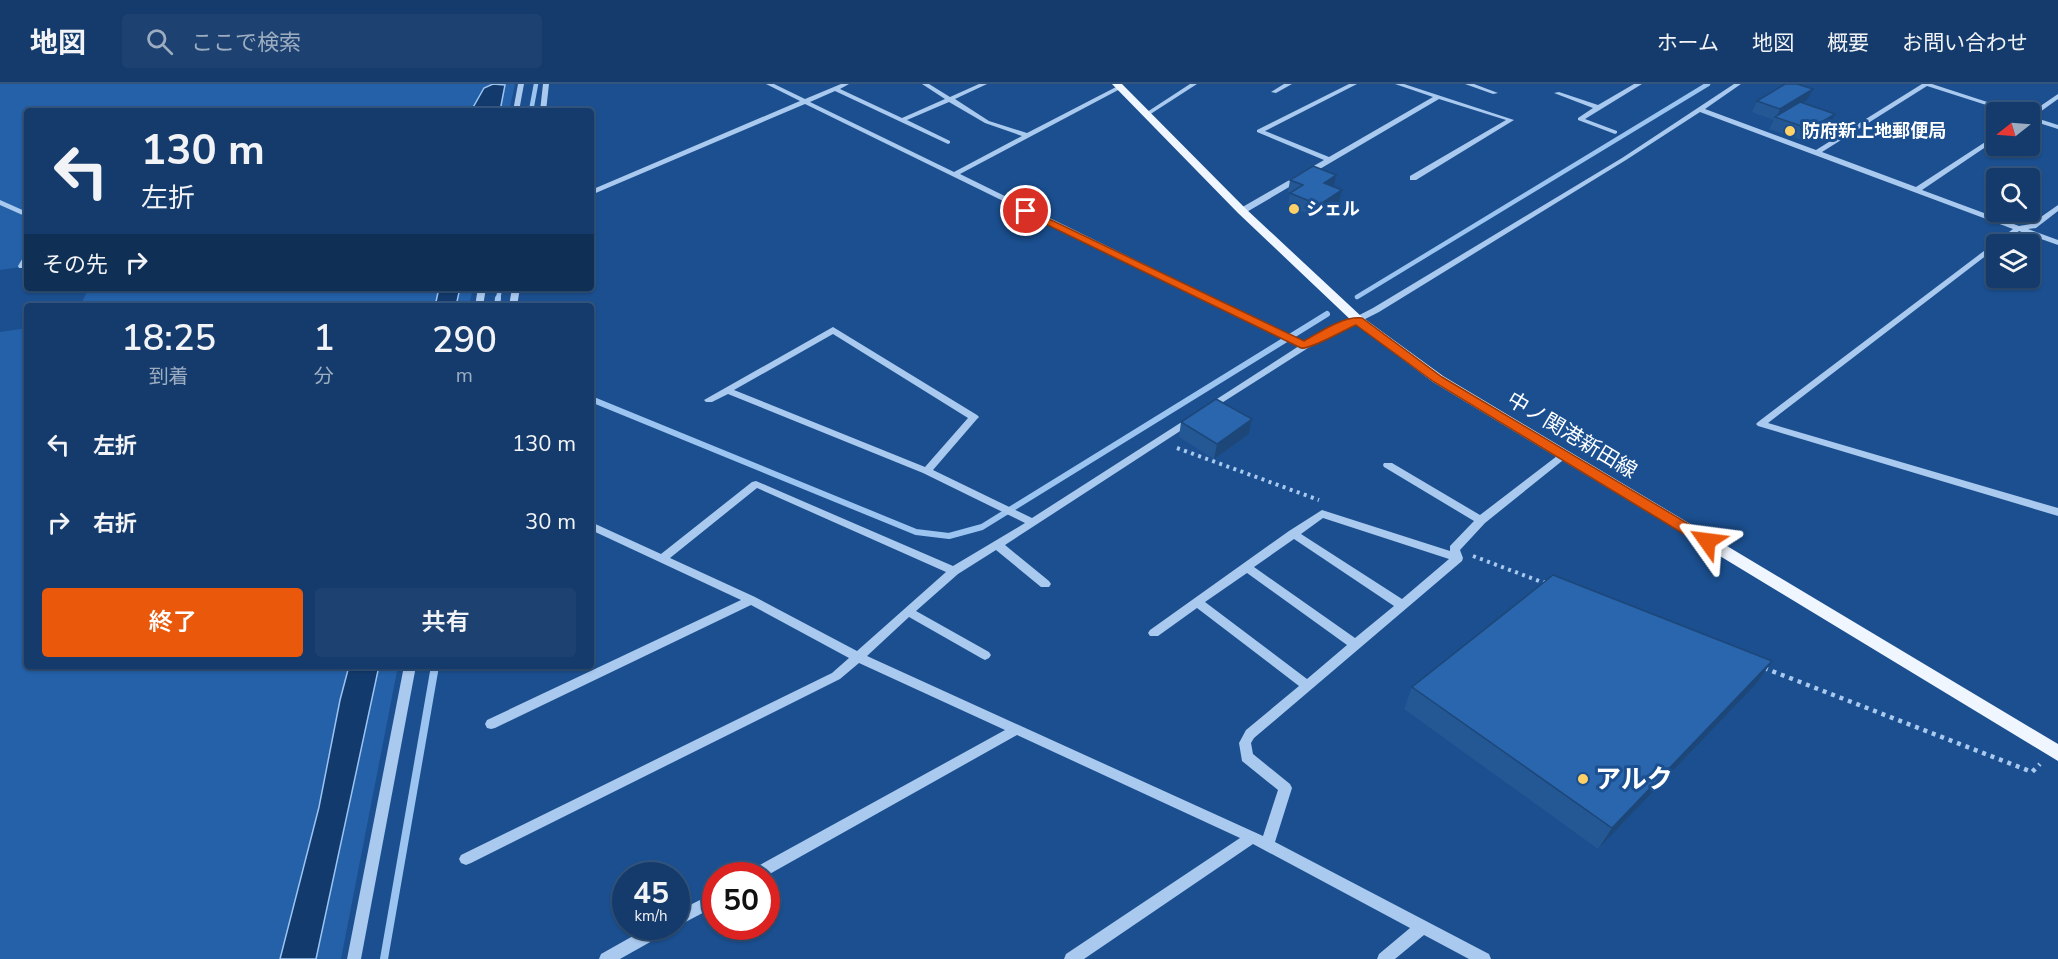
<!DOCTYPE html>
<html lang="ja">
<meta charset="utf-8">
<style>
:root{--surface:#143b6b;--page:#1d4271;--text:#f1f3f6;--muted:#9dadc1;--line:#33557e;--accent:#ea580c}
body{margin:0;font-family:"Nunito Sans","Noto Sans JP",sans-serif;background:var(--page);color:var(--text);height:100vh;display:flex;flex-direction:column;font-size:22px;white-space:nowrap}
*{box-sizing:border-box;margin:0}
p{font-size:20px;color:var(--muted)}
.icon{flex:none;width:33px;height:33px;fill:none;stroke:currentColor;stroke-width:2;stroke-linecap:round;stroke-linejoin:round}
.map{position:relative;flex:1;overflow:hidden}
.drawer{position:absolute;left:24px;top:219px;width:570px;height:366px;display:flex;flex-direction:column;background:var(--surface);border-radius:6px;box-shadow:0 2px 4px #0004,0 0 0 2px var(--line)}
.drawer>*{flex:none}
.guide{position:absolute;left:24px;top:24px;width:570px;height:183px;border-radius:6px;box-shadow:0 2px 4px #0004,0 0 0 2px var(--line);background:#143b6b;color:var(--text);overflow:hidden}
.needle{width:39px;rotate:253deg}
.fabs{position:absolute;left:1986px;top:18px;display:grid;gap:12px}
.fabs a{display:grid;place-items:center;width:54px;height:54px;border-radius:6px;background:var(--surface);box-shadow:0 2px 4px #0004,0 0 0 2px var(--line);font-size:30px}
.speed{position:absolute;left:612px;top:778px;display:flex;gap:12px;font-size:30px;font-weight:700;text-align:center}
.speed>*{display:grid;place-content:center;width:78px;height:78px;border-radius:50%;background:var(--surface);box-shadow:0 2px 4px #0004,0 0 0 2px var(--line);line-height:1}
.speed small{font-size:15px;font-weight:400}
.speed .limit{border:9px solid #d22;background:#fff;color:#111}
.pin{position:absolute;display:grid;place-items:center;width:51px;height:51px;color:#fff;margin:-26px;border:3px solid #fff;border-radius:50%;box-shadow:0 2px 6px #0007}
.me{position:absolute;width:66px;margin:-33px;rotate:301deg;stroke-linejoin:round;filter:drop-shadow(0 0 4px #0008)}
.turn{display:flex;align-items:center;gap:21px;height:126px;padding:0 18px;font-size:27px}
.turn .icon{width:78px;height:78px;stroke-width:2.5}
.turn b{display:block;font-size:42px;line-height:51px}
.then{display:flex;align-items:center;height:57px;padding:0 18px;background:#0003;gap:12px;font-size:22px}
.eta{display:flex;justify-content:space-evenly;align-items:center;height:102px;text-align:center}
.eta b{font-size:36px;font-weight:600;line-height:42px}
.button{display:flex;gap:12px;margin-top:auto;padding:12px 18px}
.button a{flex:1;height:69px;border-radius:6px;background:var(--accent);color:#fff;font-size:24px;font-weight:600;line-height:69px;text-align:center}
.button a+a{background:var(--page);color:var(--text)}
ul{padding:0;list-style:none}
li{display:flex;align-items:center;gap:18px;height:78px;padding:0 18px}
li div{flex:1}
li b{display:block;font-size:22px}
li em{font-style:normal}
header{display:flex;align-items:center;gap:36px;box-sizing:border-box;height:84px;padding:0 30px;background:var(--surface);border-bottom:2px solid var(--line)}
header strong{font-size:28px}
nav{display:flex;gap:33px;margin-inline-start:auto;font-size:21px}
.search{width:420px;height:54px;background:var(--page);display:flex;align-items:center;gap:15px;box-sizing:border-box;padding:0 21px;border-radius:6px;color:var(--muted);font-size:22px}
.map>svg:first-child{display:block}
.green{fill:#2461a8}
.water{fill:#123a6d;stroke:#9cc4f0;stroke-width:1.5}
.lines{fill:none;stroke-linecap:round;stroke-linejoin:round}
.stream-far2{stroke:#9cc4f0;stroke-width:4.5}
.stream-far1{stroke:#9cc4f0;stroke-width:6}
.stream{stroke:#9cc4f0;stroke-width:8}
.path-far1{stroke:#a9c9ee;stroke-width:4;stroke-dasharray:3 4.5;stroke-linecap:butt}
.path{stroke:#a9c9ee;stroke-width:4.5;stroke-dasharray:4 5;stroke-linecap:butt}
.minor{fill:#a9c9ee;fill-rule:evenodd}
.major{fill:#f0f6ff;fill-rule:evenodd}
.wall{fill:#245895}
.shaded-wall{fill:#1d4779}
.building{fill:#2a66ad;stroke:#1d4779;stroke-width:1.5}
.route{fill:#ea580c;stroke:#983908;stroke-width:1.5}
.poi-dot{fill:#ffd166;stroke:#1b4f8f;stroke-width:2}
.labels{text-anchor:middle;stroke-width:6;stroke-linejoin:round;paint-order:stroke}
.far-poi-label{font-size:18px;font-weight:bold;fill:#fff;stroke:#1b4f8f;text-anchor:start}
.street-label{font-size:21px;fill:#fff;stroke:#1b4f8f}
.near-poi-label{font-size:26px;font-weight:bold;fill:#fff;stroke:#1b4f8f;text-anchor:start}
</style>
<header>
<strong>地図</strong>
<div class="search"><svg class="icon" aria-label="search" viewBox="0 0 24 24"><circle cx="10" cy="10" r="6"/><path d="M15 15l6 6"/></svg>ここで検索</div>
<nav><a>ホーム</a><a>地図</a><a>概要</a><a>お問い合わせ</a></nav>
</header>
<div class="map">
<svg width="2058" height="875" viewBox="0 0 2058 875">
<rect width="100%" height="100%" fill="#1b4f8f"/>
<path class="green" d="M0,0H515L509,27H27V182L0,186Z
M89,204H473L469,222H80Z
M27,244V582H398L341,875H0V248Z"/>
<path class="water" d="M493,0L505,1L500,27H471L484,4Z
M439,204H460L456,222H435Z
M349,582H379L316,875H280L319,723L340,616Z"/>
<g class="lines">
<path class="stream-far2" d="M531,27L536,0
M1357,213L1708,0
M498,216L500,204"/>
<path class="stream-far1" d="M497,222L498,214
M591,315L916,448L949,452L982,443L1327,230"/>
<path class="stream" d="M384,875L435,582"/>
<path class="path-far1" d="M1177,364L1319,416
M1473,472L1547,500"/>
<path class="path" d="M1543,498L1547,500
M1764,584L2032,688L2040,680"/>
<path class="minor" d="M518,0H524L519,27H513Z
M543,0H549L546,27H540Z
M766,0H774L805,15L841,0H849L840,5L902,34L945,15L922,0H929L950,13L979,0H987L955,15L989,37L1027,49L1118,2H1122V4L960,90L1305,259L1373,224L1622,74L1734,0H1741L1705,25L1816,66L1922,0H1932L2015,27L2016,28H2008L1927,2L1822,68L1916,103L1996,51V56L1922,106L2019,142L2031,140L2058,121V127L2036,144L2028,145L2058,156V161L2019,147L2001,160H1996V164L1768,339L2058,424V432L1758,342L1756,340L1758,338L2013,145L1700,28L1626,76L1379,228L1308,264L1209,327L1206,326L1204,324L1206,322L1299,262L805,20L591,111V106L800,17ZM835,7L948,60L950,59V57L907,36L949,18L985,39L1022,52L954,88L810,18Z
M1190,0H1197L1149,31L1144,30Z
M1284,0H1292L1276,9L1271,8Z
M1349,0H1357L1265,47L1329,73L1433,13L1395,0H1404L1514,36L1416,96H1410V92L1506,36L1439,15L1245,129H1239V125L1324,76L1257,48V46Z
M1465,0H1474L1498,9L1493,10Z
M1634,0H1642L1585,35L1617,47V49L1615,50L1578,36V34L1593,24L1554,9L1559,8L1598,21Z
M2058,10V15L2033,33L2058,41V45L2030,36V29Z
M0,116L27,128V133L0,121Z
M24,172H27V180L25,184H19L18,182Z
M478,204H486L483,222H475Z
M512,204H520L517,222H509Z
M833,243L977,331L979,333L977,335L933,386L1032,434L1188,334H1194L1196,336L1194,338L1005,461L1049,497L1051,500L1049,503H1041L996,466L958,490L916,527L989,568L991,571L989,574L985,576L981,574L909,533L867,572L1263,752L1278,706L1242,677L1239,659L1246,646L1299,602L1197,524L1158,552H1150L1148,549L1150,546L1289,447L1322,426L1450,467V462L1474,437L1384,383L1383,381L1384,379H1392L1480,431L1561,369H1567L1569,371L1567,373L1485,439L1460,466L1463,474L1462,477L1254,654L1251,659L1253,670L1290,700L1292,704L1275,758L1489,870L1491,875H1469L1424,851L1395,875H1377L1379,870L1410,844L1253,760L1084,875H1064L1066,870L1240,754L1017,651L766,792H747L749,787L1005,646L859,579L840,595L471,779L466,781L461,779L459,775L461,771L832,589L849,574L751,521L495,644L491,645L487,644L485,640L487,636L741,516L591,446V438L661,470L752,398L756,397L953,482L1025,439L923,389L728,310L712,318H706L704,316ZM833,250L968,334L925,383L734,306ZM757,404L946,488L857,567L755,513L670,474ZM1323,434L1449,475L1402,515L1301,450ZM1294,455L1394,522L1355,554L1254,483ZM1247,489L1347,561L1307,595L1205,518Z
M404,582H416L361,875H347Z
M716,808V822L676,843V828Z
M649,843H670L668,848L620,875H599L601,870Z"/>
<path class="major" d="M1112,0H1122L1246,125L1362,233L1443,292L2058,660V677L1433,298L1354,239L1238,129Z"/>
</g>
<path class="wall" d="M1807,16L1803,19L1829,42L1804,57L1769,45L1774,36L1752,28L1757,17Z
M1290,96L1334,103L1339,118L1317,133L1288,122L1290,109L1288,108Z
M1252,335L1249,350L1214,375L1179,353L1181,338Z
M1772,577L1757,599L1598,765L1404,625L1412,603Z"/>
<path class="shaded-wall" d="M1813,5L1807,16L1778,34H1776L1780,25Z
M1835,30L1829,42L1804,57L1810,45Z
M1336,91L1334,103L1324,99Z
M1342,106L1339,118L1317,133L1319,121Z
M1252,335L1249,350L1214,375L1217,360Z
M1772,577L1757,599L1598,765L1612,744Z"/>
<path class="building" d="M1785,0H1797L1813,5L1780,25L1757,17Z
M1800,18L1835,30L1810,45L1775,33Z
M1313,82L1336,91L1324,99L1342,106L1319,121L1290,109L1303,101L1290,96Z
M1216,315L1252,335L1217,360L1181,338Z
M1553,491L1772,577L1612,744L1412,603Z"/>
<path class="route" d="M1026,124L1304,257C1320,248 1343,232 1362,234L1442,293L1712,454L1714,457L1712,461H1702L1434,298L1356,241C1344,246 1310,266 1301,264L1023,129L1021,127Z"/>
<g class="poi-dot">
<circle cx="1790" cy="47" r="6"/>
<circle cx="1294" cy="125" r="6"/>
<circle cx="1583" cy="695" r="6"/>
</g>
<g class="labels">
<g class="far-poi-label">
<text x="1802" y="53">防府新上地郵便局</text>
<text x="1306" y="131">シェル</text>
</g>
<g class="street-label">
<text transform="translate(1572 351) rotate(31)" y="7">中ノ関港新田線</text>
</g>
<g class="near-poi-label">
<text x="1595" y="704">アルク</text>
</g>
</g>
</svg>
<div class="fabs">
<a><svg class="needle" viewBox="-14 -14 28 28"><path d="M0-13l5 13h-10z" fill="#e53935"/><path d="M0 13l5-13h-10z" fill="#9dadc1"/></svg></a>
<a><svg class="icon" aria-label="search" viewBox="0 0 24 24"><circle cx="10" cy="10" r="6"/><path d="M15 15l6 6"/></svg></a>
<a><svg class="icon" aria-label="layers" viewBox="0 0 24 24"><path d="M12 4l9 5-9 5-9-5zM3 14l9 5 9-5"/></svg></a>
</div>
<div class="speed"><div>45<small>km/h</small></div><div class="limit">50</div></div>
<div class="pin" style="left:1026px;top:127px;background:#d93025"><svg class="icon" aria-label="arrive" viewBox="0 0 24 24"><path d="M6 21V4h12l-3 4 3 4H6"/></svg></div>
<svg class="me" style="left:1707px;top:457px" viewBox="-20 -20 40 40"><path d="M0-17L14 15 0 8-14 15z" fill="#ea580c" stroke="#fff" stroke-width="4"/></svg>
<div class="guide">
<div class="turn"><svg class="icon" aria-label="left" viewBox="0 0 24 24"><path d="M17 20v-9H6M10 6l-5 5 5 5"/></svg><div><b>130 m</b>左折</div></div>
<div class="then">その先<svg class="icon" aria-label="right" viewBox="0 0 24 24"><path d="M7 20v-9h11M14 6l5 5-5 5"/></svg></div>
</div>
<section class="drawer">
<div class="eta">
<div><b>18:25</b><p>到着</p></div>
<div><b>1</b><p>分</p></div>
<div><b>290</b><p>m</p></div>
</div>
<ul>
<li><svg class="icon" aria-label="left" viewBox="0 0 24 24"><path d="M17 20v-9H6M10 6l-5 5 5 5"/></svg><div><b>左折</b></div><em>130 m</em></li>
<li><svg class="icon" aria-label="right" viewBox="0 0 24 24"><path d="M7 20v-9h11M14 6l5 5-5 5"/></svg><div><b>右折</b></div><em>30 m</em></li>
</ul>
<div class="button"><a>終了</a><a>共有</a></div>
</section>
</div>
